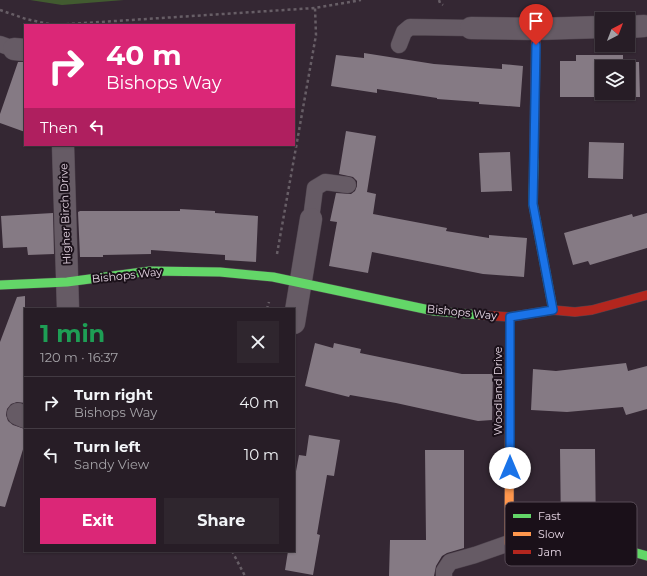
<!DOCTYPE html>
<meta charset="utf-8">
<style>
:root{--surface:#271d26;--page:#2f262e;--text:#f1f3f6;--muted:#a4a2a7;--line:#433b43;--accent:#db2777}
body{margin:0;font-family:Montserrat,sans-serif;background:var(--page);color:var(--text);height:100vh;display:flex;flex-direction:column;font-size:15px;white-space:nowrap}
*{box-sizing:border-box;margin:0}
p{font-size:13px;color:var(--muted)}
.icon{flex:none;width:22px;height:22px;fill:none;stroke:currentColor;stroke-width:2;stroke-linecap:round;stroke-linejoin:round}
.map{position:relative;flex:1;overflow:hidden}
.drawer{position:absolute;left:24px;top:308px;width:271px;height:244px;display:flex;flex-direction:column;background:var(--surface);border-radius:0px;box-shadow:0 1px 3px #0004,0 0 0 1px var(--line)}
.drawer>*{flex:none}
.hud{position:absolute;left:24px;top:24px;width:271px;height:122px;border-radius:0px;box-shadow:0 1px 3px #0004,0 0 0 1px var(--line);background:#db2777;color:#fff;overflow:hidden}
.needle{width:26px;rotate:42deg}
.fabs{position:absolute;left:595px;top:12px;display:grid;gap:8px}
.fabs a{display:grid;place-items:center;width:40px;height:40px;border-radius:0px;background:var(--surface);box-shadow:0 1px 3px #0004,0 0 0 1px var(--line);font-size:20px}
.pin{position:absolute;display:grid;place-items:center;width:34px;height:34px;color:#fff;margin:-41px -17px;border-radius:50% 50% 50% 0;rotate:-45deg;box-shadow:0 0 4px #0007}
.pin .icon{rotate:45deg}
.me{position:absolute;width:44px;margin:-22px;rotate:0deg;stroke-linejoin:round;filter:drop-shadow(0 0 3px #0008)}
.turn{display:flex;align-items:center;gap:14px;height:84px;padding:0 16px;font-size:18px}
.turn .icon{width:52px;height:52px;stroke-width:2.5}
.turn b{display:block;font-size:28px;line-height:34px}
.then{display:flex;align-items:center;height:38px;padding:0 16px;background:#0003;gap:8px;font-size:15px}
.round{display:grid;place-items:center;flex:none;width:42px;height:42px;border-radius:0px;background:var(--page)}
.overview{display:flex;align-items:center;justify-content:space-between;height:68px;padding:0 16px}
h1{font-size:24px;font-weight:700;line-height:30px;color:#1e9e55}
.cta{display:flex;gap:8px;margin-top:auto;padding:8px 16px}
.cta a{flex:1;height:46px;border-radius:0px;background:var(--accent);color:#fff;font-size:16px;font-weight:700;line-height:46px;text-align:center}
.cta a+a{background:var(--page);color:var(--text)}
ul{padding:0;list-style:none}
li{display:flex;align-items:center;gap:12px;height:52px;padding:0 16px;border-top:1px solid var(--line)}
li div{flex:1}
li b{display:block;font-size:15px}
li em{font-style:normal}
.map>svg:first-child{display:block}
.forest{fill:#425b30}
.building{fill:#857a84;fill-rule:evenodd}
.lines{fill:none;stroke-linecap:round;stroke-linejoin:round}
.lane-casing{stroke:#4f444e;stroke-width:17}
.street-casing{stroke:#4f444e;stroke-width:23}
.fast-casing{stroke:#4f444e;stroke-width:10}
.slow-casing{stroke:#4f444e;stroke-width:10}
.jam-casing{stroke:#4f444e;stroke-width:10}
.path{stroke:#675e66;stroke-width:2.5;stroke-dasharray:3 3;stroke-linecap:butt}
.lane{stroke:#665b65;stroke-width:16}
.street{stroke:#665b65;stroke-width:22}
.fast{stroke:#63d668;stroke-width:9}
.slow{stroke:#ff974d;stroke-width:9}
.jam{stroke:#b3261e;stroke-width:9}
.route-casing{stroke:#114b97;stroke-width:10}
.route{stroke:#1a73e8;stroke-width:7}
.labels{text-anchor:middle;stroke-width:4;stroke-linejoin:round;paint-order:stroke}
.street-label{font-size:11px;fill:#e6d6e4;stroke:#1a1019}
.key{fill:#1a1019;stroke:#574b56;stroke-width:1}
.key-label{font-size:11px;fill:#e6d6e4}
</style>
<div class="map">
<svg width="647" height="576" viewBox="0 0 647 576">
<rect width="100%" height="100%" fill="#342733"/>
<path class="forest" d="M30,0H124L62,5Z"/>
<path class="building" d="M364,53L434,64L502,69V64L523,66L520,107L479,104V102L437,99V98L377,89V93L331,86L336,55L364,58Z
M576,55H623V62H639L640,97H560V61H576ZM602,67H628V93H602Z
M18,62H25V132L0,123V114Z
M346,131L376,136L367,192L376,194L373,214L447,228L446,231L489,238V235L527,238L524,277L483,274L372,252L368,273L329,266L337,222L330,221L336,193L351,194L355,191L357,186V181L353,177L339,174Z
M589,142L624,143L623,179L588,178Z
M510,152L512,191L481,192L479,153Z
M180,209L215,211V213L258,216L256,262L225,260V255L151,250V254L103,255V257H80L78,212L80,211H180Z
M53,213L54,254L28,255L27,247L3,248L1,216Z
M647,213V248L590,265L588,261L573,265L564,233L632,214L633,217Z
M25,296V403L17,402L11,404L7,409L6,415L8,421L13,425L25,429V443L5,507L0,506V342L17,297Z
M315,343L333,348L334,343L361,349L360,353L462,374H493L492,420L478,421L396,403L350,395L349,397L305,386Z
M626,363L628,371L647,366V409L626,415L623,407L567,412L531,410L533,369L556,371Z
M309,435L340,440L334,476L327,475L317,534L320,535L313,575L285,570L288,551H294V482L299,455L306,456Z
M560,449H595L596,534L561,532Z
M425,450H464V548L447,553L442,556L436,566L434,576H389L390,540H426Z"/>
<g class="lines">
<defs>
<path id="lane" d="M0,44L14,49
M399,45L404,32L410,27L471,28
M311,219L315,188L325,182L348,185
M444,576V571L450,562L475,555L509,543"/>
<path id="street" d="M628,27L644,26
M471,28L536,29L602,27
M14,49L25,50
M63,145L68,309
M294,323L311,219
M18,414L25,417"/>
<path id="fast" d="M534,159L533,204L553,310
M0,285L67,282L150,271L220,272L273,277L434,311L480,315
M536,544L615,547L647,556"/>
<path id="slow" d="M510,317L509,543L536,544"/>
<path id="jam" d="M534,159L536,29
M480,315L510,317L553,310L575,312L592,310L647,295"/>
</defs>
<use href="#lane" class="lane-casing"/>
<use href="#street" class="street-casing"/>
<use href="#fast" class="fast-casing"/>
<use href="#slow" class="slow-casing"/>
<use href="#jam" class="jam-casing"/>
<path class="path" d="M439,0L440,3L443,5
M0,10L26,19L53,25
M54,25L315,8L361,0
M277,254L316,35L315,8
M267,309L269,302
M232,551L245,576"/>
<use href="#lane" class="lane"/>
<use href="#street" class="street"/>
<use href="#fast" class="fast"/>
<use href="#slow" class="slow"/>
<use href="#jam" class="jam"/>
</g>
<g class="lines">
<defs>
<path id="route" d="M510,468V317L553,310L533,204L536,45"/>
</defs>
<use href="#route" class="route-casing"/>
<use href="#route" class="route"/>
</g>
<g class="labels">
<g class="street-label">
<text transform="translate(65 214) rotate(-92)" y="4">Higher Birch Drive</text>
<text transform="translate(127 275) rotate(-6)" y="4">Bishops Way</text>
<text transform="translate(462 312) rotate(6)" y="4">Bishops Way</text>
<text transform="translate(498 391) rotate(-90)" y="4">Woodland Drive</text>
</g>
</g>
<rect x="505" y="502" width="132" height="64" rx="6" class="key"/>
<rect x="513" y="514" width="18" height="4" fill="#63d668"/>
<rect x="513" y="532" width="18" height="4" fill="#ff974d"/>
<rect x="513" y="550" width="18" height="4" fill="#b3261e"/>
<g class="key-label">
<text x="538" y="520">Fast</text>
<text x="538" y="538">Slow</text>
<text x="538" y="556">Jam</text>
</g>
</svg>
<div class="fabs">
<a><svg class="needle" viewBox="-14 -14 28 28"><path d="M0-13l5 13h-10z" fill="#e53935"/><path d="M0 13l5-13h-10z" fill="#a4a2a7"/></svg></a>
<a><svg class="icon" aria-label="layers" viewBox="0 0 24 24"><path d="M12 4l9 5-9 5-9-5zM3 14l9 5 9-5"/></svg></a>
</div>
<div class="pin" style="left:536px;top:45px;background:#d93025"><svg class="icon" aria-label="arrive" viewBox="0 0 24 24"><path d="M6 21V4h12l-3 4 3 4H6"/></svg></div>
<svg class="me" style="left:510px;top:468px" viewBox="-20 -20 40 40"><circle r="19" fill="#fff"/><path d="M0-13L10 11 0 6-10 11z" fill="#1a73e8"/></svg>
<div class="hud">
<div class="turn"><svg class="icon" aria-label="right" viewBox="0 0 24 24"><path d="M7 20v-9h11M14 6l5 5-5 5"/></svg><div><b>40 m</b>Bishops Way</div></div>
<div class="then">Then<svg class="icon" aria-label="left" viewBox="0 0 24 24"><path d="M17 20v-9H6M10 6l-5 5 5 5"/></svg></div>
</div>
<section class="drawer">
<div class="overview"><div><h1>1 min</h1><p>120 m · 16:37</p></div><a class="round"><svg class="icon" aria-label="close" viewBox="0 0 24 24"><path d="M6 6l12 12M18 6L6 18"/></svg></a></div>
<ul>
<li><svg class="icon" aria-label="right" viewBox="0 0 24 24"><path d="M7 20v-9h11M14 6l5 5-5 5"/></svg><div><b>Turn right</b><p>Bishops Way</p></div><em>40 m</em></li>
<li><svg class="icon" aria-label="left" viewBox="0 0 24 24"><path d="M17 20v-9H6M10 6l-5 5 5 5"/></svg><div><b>Turn left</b><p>Sandy View</p></div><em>10 m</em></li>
</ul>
<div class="cta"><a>Exit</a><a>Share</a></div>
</section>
</div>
